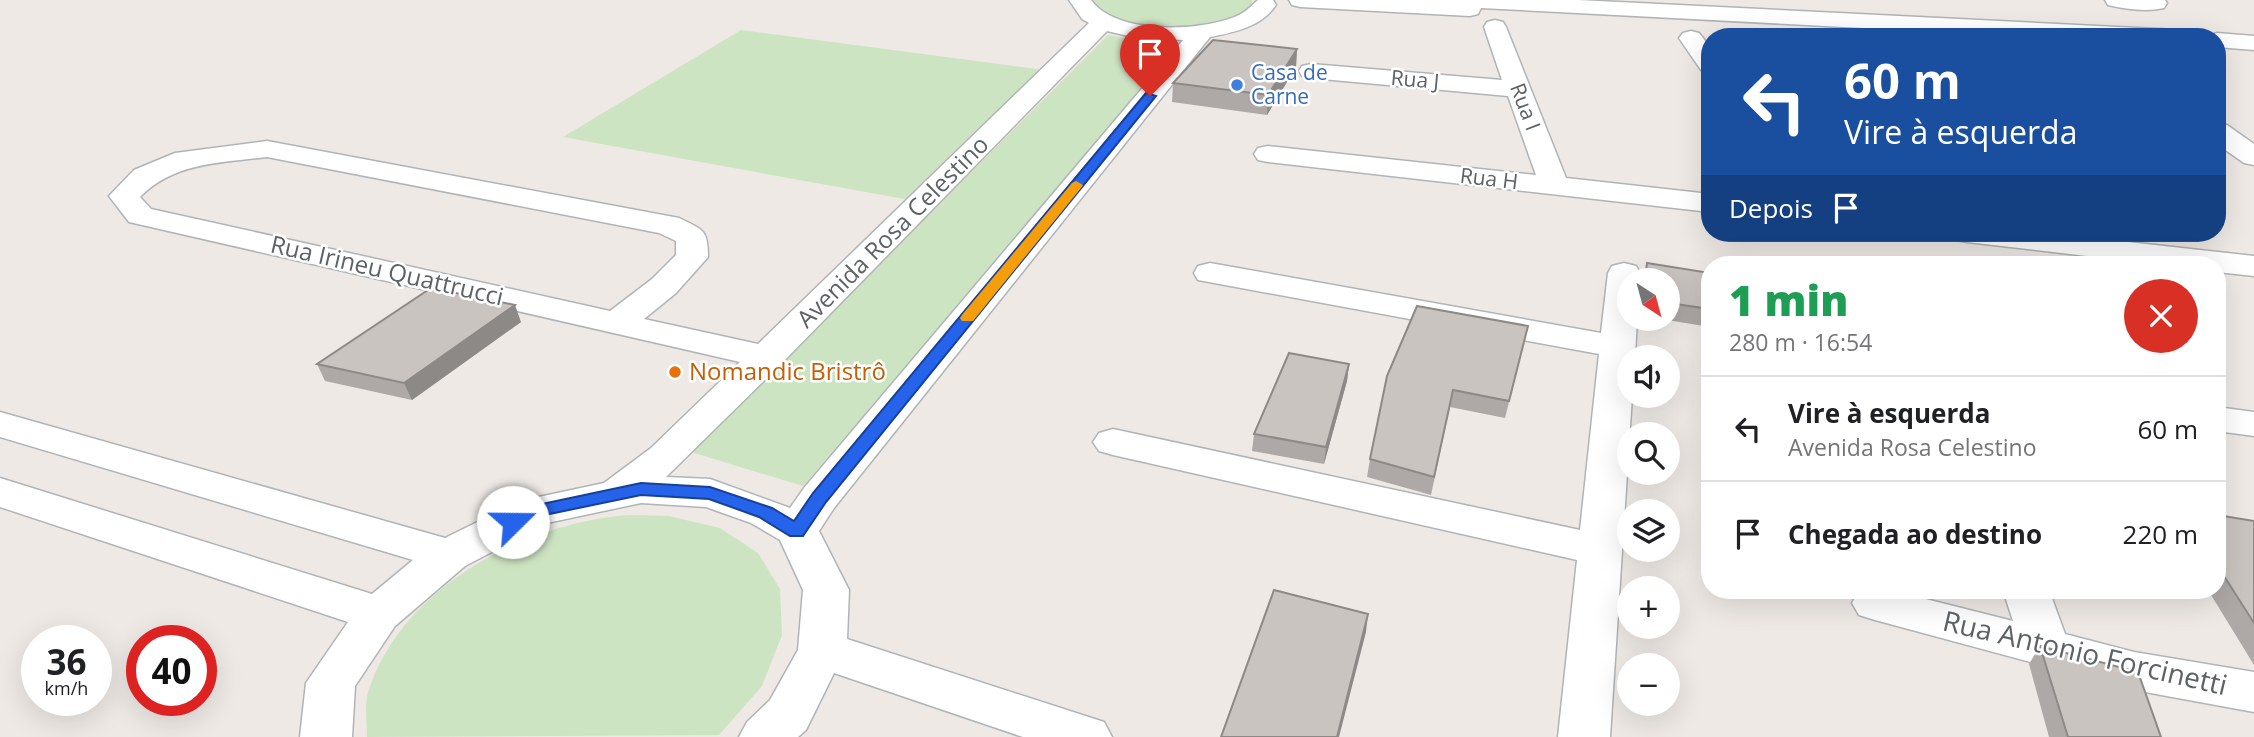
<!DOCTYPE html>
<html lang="pt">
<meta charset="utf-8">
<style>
:root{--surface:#fff;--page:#f6f6f6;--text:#202124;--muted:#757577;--line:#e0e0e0}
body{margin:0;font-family:"Open Sans",sans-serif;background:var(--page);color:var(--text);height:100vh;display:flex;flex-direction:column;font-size:26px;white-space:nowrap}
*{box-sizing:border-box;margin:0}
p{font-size:23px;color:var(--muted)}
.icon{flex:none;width:38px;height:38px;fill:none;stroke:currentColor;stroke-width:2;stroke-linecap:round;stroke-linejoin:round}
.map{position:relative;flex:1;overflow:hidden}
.side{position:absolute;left:1701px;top:256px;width:525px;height:343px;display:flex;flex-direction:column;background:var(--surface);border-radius:28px;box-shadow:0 7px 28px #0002}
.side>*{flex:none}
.guide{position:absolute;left:1701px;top:28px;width:525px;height:214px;border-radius:28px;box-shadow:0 7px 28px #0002;background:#1a4fa0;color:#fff;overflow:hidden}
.needle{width:46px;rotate:144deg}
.buttons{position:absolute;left:1617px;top:268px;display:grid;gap:14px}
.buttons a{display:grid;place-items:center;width:63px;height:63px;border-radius:50%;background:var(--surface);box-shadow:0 7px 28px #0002;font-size:35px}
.speed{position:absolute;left:21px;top:625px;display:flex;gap:14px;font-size:35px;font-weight:700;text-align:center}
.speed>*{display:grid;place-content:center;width:91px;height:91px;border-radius:50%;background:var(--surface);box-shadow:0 7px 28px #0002;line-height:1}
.speed small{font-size:18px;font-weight:400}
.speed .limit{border:10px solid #d22;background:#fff;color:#111}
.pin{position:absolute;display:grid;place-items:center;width:60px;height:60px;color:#fff;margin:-72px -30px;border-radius:50% 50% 50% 0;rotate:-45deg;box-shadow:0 0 7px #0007}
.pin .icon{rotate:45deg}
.me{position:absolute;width:77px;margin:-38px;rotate:68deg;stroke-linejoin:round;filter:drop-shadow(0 0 5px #0008)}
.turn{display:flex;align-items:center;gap:24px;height:147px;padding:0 28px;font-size:32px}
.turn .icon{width:91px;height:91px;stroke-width:2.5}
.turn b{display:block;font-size:49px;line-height:60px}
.then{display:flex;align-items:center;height:66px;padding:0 28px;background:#0003;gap:14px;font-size:26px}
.round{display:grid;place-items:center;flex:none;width:74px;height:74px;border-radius:37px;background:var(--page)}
.head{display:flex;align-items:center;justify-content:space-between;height:119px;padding:0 28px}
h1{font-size:42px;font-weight:800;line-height:52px;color:#1e9e55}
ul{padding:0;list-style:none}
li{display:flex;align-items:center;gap:21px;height:105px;padding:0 28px;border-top:2px solid var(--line)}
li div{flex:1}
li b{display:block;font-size:26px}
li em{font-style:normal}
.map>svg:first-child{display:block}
.green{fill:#cde4c3}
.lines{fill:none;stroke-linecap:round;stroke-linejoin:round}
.minor-casing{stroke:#b0b4b6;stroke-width:3}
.minor{fill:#fff;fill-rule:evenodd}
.wall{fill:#aea9a6}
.shaded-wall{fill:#8d8987}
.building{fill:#cac4c1;stroke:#8d8987;stroke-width:2}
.route{fill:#2563eb;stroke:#184099;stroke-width:2}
.slow{fill:#f59e0b}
.shop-dot{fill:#3f7fe0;stroke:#fff;stroke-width:2.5}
.food-dot{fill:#e8710a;stroke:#fff;stroke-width:2.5}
.labels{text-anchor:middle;stroke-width:5;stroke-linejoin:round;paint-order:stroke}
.far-shop-label{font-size:21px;fill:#366cbe;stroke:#fff;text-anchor:start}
.far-street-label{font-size:21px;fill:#5d6264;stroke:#fff}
.street-label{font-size:24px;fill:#5d6264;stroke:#fff}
.food-label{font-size:24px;fill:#c56008;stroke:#fff;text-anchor:start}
.near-street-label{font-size:28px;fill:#5d6264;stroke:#fff}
</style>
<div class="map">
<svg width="2254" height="737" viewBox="0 0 2254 737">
<rect width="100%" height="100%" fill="#eee9e5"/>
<path class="green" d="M1093,0H1252V4C1234,36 1105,37 1093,0Z
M741,30L1045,70L910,200L563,137Z
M1108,35L1159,44H1188L803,486L691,452Z
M669,516L720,528L758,553L780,589L782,635L762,686L719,735L367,737C367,722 364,703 369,689C402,591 513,530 610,517C630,514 650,516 669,516Z"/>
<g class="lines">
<defs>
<path id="minor" d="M1069,0H1091C1116,36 1206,32 1241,14C1248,10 1253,4 1258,0H1273L1276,5C1261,27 1235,32 1210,37L834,508L819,531L849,590L847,639L1104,722L1112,737H1023L834,673L806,730L798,737H739L747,722L770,700L798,650L803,590L780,540L751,523L706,507L641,503L547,523L465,566L395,626L355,686L352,737H300L306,683L348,622L0,507V478L372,594L413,560L0,437V412L445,538L520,501L604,483L651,448L740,362L129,222L109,196L134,170L175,153L267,141L679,218C703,230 708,229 708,257L676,293L644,319L758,344L1089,23L1082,19ZM1107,31L1137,38L1183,40L804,488L790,508L710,479L666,477L780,365ZM267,157L659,233L676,241V255L652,279L610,311L151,209L140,197C174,162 222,163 267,157Z
M1289,0H1578L2178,30L2186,32L2190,37H2036L1481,8L1478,14L1470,16L1300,7L1292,5Z
M2105,0H2165L2167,3L2164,8C2147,12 2125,9 2108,5Z
M1495,20L1503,22L1506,27L1566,178L1710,194V212L1268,162L1258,160L1254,154L1258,148L1268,146L1536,175L1508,96L1311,78L1302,76L1299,71L1302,66L1311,64L1502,80L1484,27L1487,22Z
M1691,31L1699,33L1710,47V72L1701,70L1679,38L1683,33Z
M2217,33L2254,36V50L2217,47V37H2207Z
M2217,123L2227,125L2254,144V165L2244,163L2217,144Z
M1951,233H2047L2254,256V276L2217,272V264H2155L1967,242L1956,240Z
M1210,263L1601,333L1608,273L1612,266L1624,263L1636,266L1640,273V280H1629V318H1637L1635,357H1629V396H1632L1610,737H1558L1577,560L1113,455L1099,451L1093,442L1099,433L1113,429L1580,530L1599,354L1198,280L1194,273L1198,266Z
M2217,407L2254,412V436L2217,431Z
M1890,590L2013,621L2003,590H2049L2065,634L2134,652L2254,672V712L2134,690L1875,620L1859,615L1852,603L1859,591Z"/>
</defs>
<use href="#minor" class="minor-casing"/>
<use href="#minor" class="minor"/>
</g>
<path class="wall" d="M1297,49L1296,67L1267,115L1172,102L1173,83Z
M1647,263L1710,273V327L1655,318H1668V280H1643Z
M521,322L412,400L325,381L317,364Z
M1528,326L1505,418L1450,407L1431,495L1367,477L1370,459Z
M1349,364L1347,381L1324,464L1252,451L1254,434Z
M2217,515L2254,521V665L2208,590H2217Z
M2040,646L2161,737H2049L2029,664Z"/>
<path class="shaded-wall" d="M1297,49L1296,67L1267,115L1268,95Z
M515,305L521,322L412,400L404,383Z
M1349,364L1347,381L1324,464L1326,447Z
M1368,614L1366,632L1339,737H1337Z"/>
<path class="building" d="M1213,40L1297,49L1268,95L1173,83Z
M1647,263L1710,273V309L1668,303V280H1645Z
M431,288L515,305L404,383L317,364Z
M1417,306L1528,326L1509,401L1453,390L1434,477L1370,459L1387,376Z
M1289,353L1349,364L1326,447L1254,434Z
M2217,515L2254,521V623L2217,565Z
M1274,590L1368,614L1337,737H1221Z
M2040,646L2138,672L2161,737H2068Z"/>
<path class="route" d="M1146,93L1156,96L826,502L803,536H790L759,517L709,499L641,495L540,516L513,528L507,526L504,522L507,517L528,507L641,483L710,487L772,508L794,521L813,493Z"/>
<path class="slow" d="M1076,181L1083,185L1081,188L973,321H962L960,318L962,315L1072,183Z"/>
<circle class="shop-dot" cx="1237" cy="85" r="7"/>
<circle class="food-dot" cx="675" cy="372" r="7"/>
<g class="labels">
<g class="far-shop-label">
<text x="1251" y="80">Casa de<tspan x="1251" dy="24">Carne</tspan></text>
</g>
<g class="far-street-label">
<text transform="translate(1415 80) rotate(5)" y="7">Rua J</text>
<text transform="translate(1525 107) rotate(69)" y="7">Rua I</text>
<text transform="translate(1489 179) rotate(7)" y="7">Rua H</text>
</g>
<g class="street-label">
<text transform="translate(893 232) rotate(-45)" y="8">Avenida Rosa Celestino</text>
<text transform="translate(387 271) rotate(13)" y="8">Rua Irineu Quattrucci</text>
</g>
<g class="food-label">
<text x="689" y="380">Nomandic Bristrô</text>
</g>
<g class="near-street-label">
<text transform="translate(2085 653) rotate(13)" y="10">Rua Antonio Forcinetti</text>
</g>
</g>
</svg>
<div class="buttons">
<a><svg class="needle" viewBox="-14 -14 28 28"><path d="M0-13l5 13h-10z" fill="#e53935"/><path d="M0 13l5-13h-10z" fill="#757577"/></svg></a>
<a><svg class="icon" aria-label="sound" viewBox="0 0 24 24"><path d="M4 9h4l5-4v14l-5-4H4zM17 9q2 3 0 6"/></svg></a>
<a><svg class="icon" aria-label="search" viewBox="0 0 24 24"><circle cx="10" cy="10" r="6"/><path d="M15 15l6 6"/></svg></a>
<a><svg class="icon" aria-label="layers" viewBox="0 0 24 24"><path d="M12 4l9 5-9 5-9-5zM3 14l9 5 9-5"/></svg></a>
<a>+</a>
<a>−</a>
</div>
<div class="speed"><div>36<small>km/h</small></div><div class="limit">40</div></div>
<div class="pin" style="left:1150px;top:96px;background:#d93025"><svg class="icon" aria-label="arrive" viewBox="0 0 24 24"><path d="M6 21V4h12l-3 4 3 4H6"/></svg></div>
<svg class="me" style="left:513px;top:522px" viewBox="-20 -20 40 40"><circle r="19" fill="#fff"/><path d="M0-13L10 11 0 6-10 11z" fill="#2563eb"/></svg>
<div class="guide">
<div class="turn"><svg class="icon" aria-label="left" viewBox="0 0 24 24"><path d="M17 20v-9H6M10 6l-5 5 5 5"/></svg><div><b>60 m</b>Vire à esquerda</div></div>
<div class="then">Depois<svg class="icon" aria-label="arrive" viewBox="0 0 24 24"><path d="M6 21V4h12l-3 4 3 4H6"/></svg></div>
</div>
<section class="side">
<div class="head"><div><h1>1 min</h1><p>280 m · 16:54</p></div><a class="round" style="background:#d93025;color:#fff"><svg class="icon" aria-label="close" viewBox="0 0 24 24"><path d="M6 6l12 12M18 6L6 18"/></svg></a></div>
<ul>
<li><svg class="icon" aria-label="left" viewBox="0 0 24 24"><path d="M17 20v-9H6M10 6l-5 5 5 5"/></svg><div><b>Vire à esquerda</b><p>Avenida Rosa Celestino</p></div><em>60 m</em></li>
<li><svg class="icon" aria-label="arrive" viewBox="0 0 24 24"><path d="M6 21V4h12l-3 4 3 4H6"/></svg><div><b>Chegada ao destino</b></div><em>220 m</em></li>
</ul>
</section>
</div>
